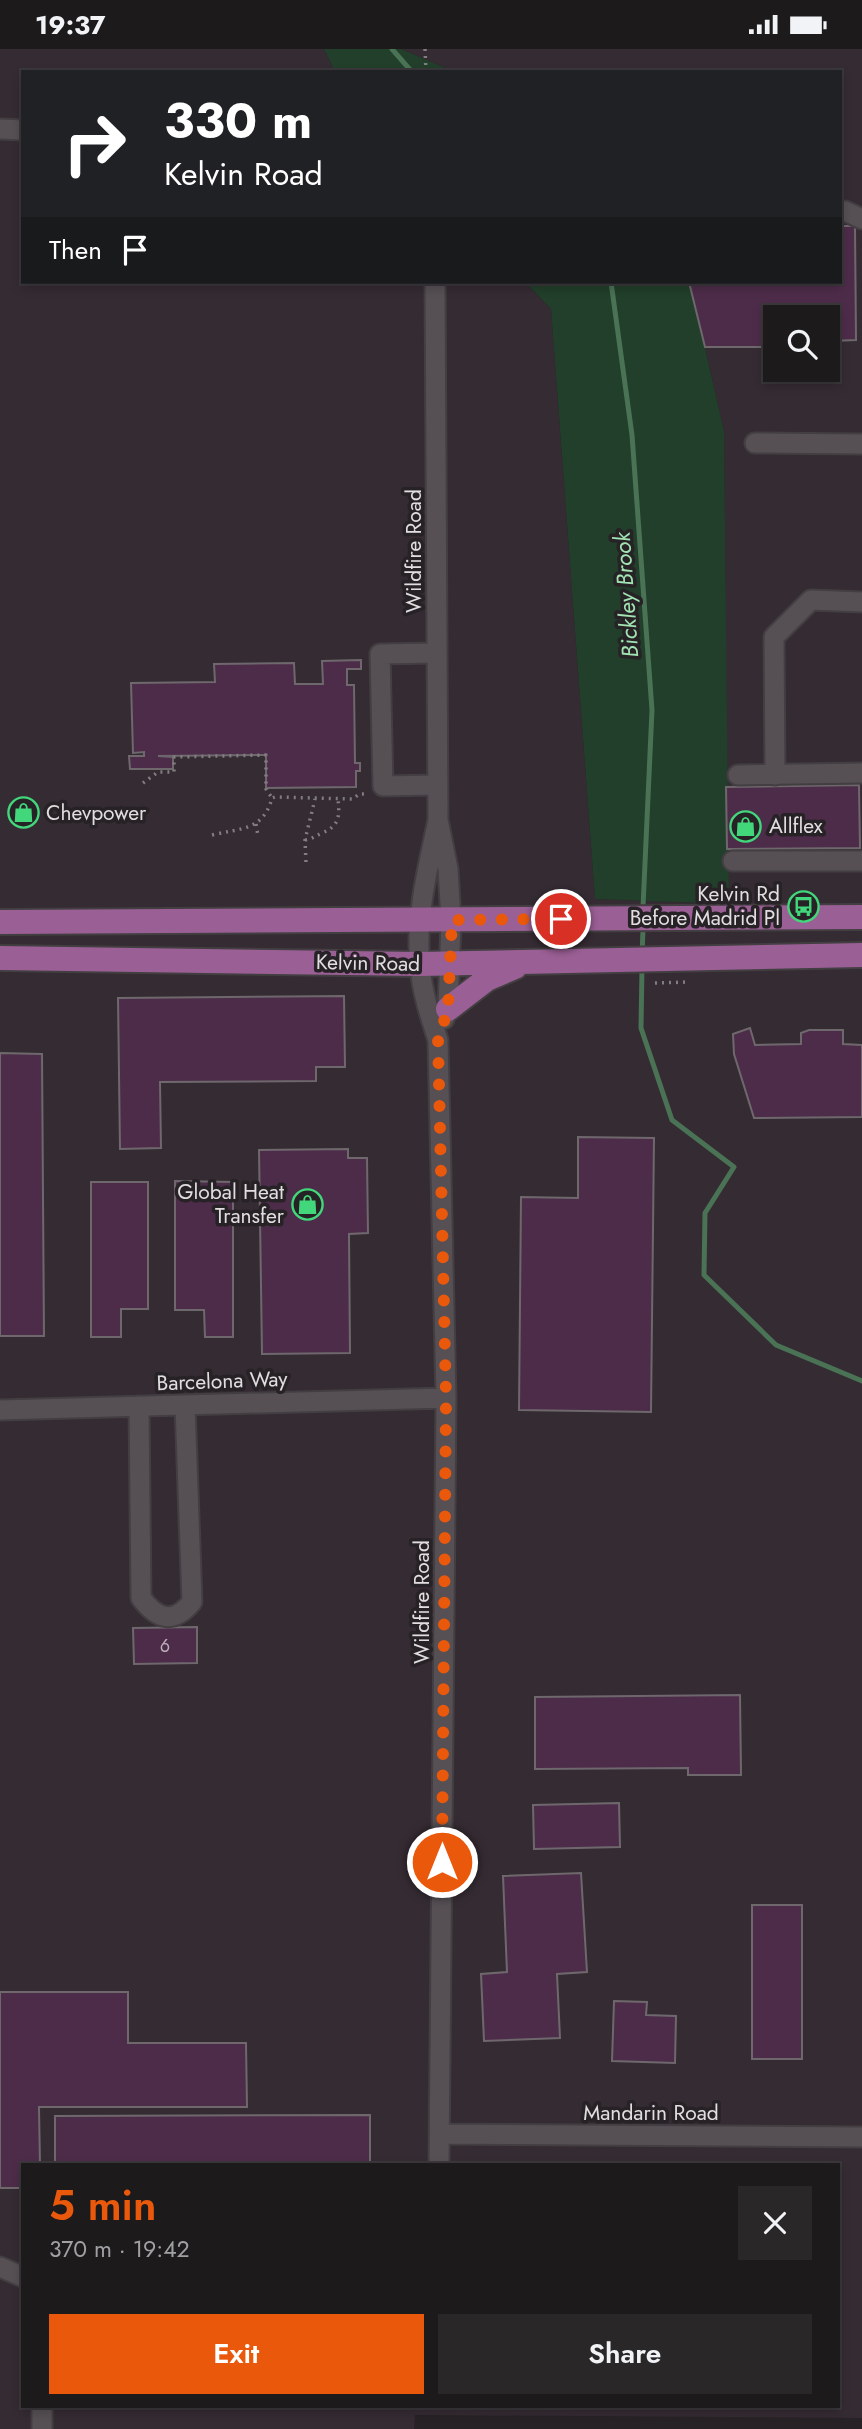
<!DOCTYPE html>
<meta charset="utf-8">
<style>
:root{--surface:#1d1a1c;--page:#2a2729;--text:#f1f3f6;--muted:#a0a1a3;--line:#3b383b;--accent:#ea580c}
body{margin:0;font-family:Jost,sans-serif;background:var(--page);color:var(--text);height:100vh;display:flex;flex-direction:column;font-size:26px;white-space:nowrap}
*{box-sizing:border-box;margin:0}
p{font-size:23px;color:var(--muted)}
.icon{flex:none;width:38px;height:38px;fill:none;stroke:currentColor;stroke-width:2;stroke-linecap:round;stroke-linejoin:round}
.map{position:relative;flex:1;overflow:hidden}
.sheet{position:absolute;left:21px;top:2114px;width:819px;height:245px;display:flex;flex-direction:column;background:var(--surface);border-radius:0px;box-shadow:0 4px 10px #0003,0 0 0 2px var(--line)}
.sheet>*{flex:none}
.top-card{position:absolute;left:21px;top:21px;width:821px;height:214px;border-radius:0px;box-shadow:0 4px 10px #0003,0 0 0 2px var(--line);background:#202124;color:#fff;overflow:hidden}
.tools{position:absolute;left:763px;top:256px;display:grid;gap:14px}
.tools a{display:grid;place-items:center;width:77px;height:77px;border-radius:0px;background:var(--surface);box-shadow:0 4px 10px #0003,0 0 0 2px var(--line);font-size:35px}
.pin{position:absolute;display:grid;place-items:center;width:60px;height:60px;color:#fff;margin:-30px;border:4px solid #fff;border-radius:50%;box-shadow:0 2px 7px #0007}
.me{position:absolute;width:77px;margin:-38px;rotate:0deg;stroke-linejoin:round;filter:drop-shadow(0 0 5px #0008)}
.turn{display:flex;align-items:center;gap:24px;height:147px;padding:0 28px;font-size:32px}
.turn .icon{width:91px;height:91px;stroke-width:2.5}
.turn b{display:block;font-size:49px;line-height:60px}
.then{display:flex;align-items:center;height:66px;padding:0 28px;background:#0003;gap:14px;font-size:26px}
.round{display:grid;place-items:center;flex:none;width:74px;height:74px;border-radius:0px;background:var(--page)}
.head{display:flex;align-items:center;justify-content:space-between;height:119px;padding:0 28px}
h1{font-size:42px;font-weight:600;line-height:52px;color:var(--accent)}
.primary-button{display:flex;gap:14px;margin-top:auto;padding:14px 28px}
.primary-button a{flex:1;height:80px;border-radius:0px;background:var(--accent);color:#fff;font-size:28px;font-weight:600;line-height:80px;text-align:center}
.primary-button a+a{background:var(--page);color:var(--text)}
.status{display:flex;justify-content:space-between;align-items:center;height:49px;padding:0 35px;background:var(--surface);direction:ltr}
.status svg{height:19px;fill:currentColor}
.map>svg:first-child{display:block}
.built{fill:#352b33;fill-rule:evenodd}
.green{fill:#213f2a}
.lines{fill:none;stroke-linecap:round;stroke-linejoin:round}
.stream{stroke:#4a7255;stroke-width:5}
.building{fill:#4d2c49;stroke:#6e686d;stroke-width:2}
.minor-casing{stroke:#423e41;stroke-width:23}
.major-casing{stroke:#423e41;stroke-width:28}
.path{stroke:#817d80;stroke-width:3.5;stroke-dasharray:2 5;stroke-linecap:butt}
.minor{stroke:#565055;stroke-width:19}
.major{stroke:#9a5f94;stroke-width:24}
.route{stroke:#ea580c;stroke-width:12;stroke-dasharray:0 21.6}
.labels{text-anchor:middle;stroke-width:7;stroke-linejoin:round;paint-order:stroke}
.number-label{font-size:18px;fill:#bcb1ba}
.street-label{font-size:21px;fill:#e1dde0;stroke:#272226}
.poi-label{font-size:21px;fill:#e1dde0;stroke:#272226;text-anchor:start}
.water-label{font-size:23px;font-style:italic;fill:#a1e3b2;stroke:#272226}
</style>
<div class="status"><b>19:37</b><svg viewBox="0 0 49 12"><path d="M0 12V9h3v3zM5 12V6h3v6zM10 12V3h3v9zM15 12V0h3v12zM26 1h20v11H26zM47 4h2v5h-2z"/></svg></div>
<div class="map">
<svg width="862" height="2380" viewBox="0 0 862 2380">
<rect width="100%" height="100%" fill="#272226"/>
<path class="built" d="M0,0H324L335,23H23V233H525L551,260L595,850L728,855L724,382L690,233H840V23H455L401,0H862V2369L415,2366L414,2380H0ZM775,268H828V320H775ZM23,2116H838V2357H23Z"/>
<path class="green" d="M324,0H401L455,23H335Z
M525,233H690L724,382L729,855L595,850L551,260Z"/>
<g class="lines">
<path class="stream" d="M392,0L412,23
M611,233L632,386L652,661L643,858
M642,906L643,881
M642,919L641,979L672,1071L734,1118L705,1164L704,1226L776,1296L862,1332"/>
</g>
<path class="building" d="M840,177H855L856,291L832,292V298H828V268H775V298H705L689,233H840Z
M361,611V620H347V636H354L355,714H360V722H356V738L266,739V706L158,707L173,708V720H130L129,707H144V703L133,704L131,634L215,633L214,615L294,614L295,635H323L322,612Z
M859,736L860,799L727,800L726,738Z
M344,947L345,1018H316V1032L160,1033L161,1099L120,1100L118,949Z
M750,979L755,996L801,995V984L809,981H843V995L862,996V1068L754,1069L734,1005L733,985Z
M0,1004L42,1005L44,1287H0Z
M578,1088L654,1089L651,1363L519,1361L521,1148L578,1149Z
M348,1100V1109H367L368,1184L349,1185L350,1304L262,1305L259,1101Z
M175,1132L233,1133V1288H205L204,1261H175Z
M91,1133H148V1260H121V1288H91Z
M197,1578V1614L134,1615L133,1579Z
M740,1646L741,1726H688V1719L535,1720V1648Z
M619,1754L620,1798L534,1800L533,1756Z
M581,1824L587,1923L557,1925L560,1989L484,1992L481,1925L507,1923L503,1827Z
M752,1856H802V2010H752Z
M0,1943H128V1994H246L247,2058H39L40,2116H23V2139H0Z
M614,1952L647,1953L646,1966L676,1967L675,2014L612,2012Z
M370,2066V2116H55V2067Z"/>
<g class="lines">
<defs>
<path id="minor" d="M0,80L23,81
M845,162L862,170
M435,233L438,771L448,820L451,871L448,960L444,970
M755,394L862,395
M437,604L380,605L383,737L438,736
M738,726L862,724
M775,726L774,588L811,551L862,553
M438,771C428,818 415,869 420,917C422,943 430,967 438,991L446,1349L439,2116
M733,812H862
M139,1357L141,1549C157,1570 173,1576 192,1553L185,1356
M0,1361L446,1349
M440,2085L862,2088
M0,2218L23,2228
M42,2380V2357"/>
<path id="major" d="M0,873L862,868
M0,909L420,915L862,906
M448,960L487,930L515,918"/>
</defs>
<use href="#minor" class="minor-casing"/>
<use href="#major" class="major-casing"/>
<path class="path" d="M425,0L426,23
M143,734L158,723H174V708L266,706V740L272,749
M256,775L258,787
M212,786C241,779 263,782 272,749L275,748L353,750L359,745H367
M305,791C312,790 315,787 322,784C339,777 340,768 338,750
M306,813L305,791L315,750
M655,934L689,933"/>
<use href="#minor" class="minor"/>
<use href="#major" class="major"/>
</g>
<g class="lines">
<path class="route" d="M442,1813L446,1349L438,991L448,960L452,871L561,870"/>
</g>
<defs>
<symbol id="shop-ring" viewBox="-11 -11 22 22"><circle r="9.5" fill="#272226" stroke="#42d77b" stroke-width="1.5"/><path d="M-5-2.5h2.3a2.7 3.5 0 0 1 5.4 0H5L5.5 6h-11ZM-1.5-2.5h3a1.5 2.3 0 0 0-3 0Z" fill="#42d77b"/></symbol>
<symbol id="bus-ring" viewBox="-11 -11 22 22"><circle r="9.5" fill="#272226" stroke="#42d77b" stroke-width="1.5"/><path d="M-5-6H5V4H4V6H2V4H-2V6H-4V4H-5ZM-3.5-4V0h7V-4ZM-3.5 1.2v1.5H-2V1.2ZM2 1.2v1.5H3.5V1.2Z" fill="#42d77b"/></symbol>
</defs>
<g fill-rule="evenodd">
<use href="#shop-ring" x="6" y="746" width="35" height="35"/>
<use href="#shop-ring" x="728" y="760" width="35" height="35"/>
<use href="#bus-ring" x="786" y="840" width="35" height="35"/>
<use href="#shop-ring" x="290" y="1138" width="35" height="35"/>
</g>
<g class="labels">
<g class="number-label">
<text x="165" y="1603">6</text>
</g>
<g class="street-label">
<text transform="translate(414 502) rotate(-90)" y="7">Wildfire Road</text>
<text transform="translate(368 914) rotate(1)" y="7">Kelvin Road</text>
<text transform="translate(222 1332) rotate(-2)" y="7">Barcelona Way</text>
<text transform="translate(422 1553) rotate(-90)" y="7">Wildfire Road</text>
<text x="651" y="2071">Mandarin Road</text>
</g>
<g class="poi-label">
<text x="46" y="771">Chevpower</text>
<text x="769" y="784">Allflex</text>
<text x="780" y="852" text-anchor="end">Kelvin Rd<tspan x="780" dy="24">Before Madrid Pl</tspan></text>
<text x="284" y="1150" text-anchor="end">Global Heat<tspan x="284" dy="24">Transfer</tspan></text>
</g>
<g class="water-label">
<text transform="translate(626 546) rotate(-94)" y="8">Bickley Brook</text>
</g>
</g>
</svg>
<div class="tools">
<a><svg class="icon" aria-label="search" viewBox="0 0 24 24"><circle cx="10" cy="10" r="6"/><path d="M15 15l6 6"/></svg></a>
</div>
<div class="pin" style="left:561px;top:870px;background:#d93025"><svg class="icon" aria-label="arrive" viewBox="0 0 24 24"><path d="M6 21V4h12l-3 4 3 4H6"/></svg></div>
<svg class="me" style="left:442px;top:1813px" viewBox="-20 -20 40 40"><circle r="17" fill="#ea580c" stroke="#fff" stroke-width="3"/><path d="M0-11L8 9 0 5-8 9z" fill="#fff"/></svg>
<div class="top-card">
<div class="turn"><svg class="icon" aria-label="right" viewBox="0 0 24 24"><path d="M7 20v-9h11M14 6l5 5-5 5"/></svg><div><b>330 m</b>Kelvin Road</div></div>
<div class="then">Then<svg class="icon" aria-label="arrive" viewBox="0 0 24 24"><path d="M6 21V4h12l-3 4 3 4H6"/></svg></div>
</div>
<section class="sheet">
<div class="head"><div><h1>5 min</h1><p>370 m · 19:42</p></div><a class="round"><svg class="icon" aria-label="close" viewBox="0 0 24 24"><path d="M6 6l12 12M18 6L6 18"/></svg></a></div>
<div class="primary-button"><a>Exit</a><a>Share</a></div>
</section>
</div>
